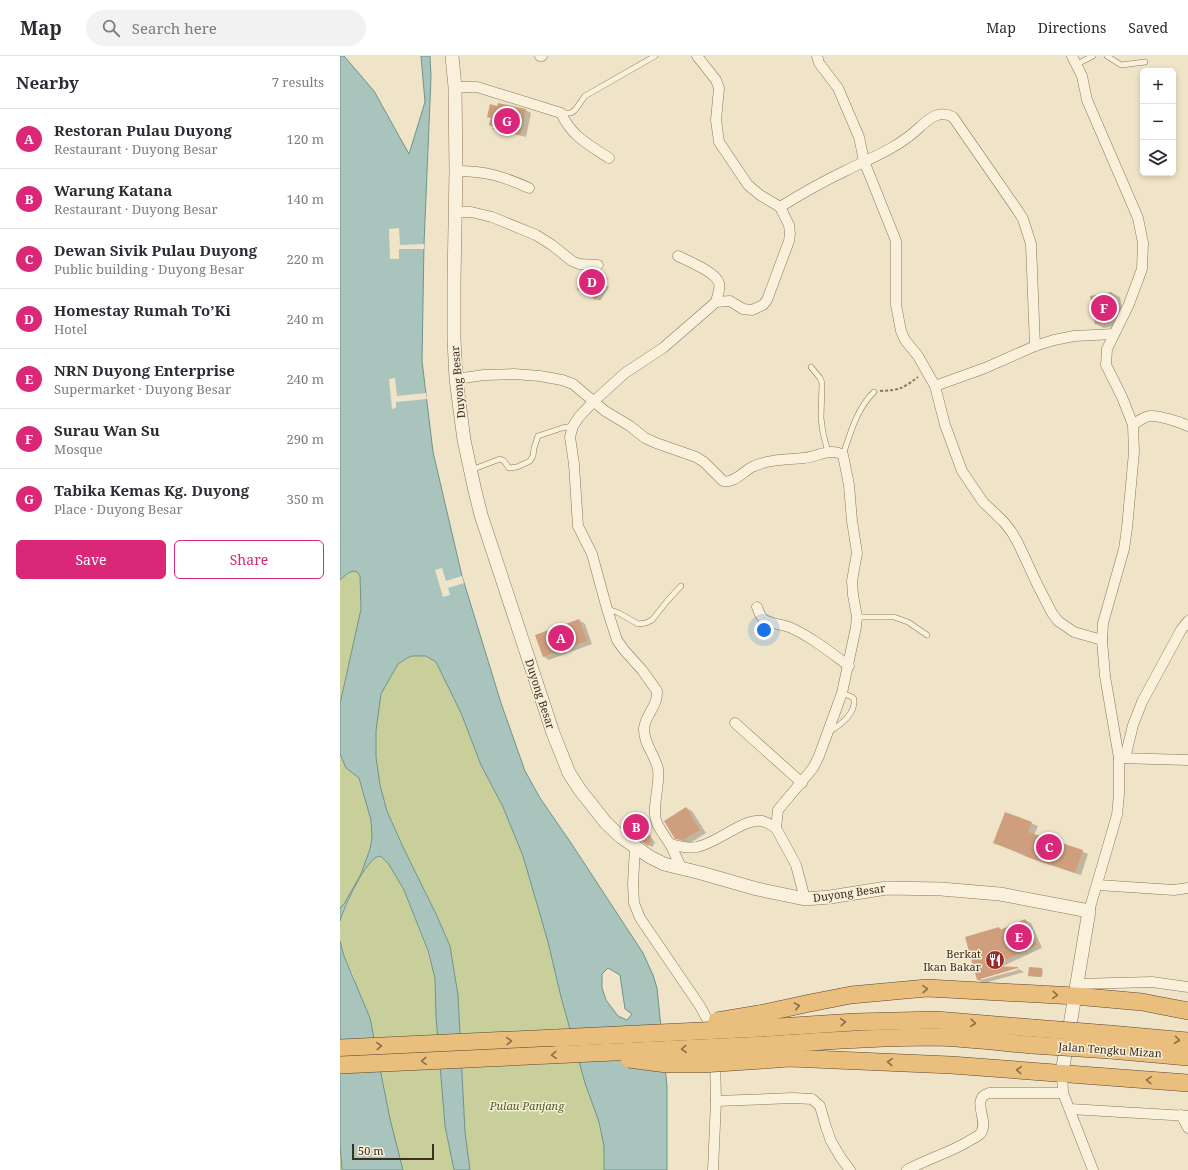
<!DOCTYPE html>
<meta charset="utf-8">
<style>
:root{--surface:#fff;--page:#f2f2f3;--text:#2b2b33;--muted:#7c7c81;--line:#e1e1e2;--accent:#db2777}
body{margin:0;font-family:"Noto Serif",serif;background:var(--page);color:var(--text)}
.controls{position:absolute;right:12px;top:12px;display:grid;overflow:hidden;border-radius:6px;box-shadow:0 2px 6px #0003}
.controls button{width:36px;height:36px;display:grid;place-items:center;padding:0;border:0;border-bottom:1px solid var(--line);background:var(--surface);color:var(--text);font:20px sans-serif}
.scale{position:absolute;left:12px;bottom:10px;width:82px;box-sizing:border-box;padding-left:4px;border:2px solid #3d2e20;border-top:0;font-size:11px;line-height:14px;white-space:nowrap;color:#3d2e20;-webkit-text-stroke:3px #f7eed8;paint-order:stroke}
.you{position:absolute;left:424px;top:574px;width:14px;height:14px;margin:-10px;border:3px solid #fff;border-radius:50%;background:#1a73e8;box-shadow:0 0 0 6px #1a73e833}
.badge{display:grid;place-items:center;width:26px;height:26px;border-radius:50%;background:var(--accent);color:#fff;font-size:13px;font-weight:700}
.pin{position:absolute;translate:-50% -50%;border:2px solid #fff;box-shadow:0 1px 4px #0006}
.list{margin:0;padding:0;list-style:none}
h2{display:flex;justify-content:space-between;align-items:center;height:52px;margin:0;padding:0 16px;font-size:17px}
h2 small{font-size:13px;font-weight:400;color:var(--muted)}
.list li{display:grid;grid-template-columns:26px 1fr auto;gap:12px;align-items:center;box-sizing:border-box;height:60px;padding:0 16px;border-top:1px solid var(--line)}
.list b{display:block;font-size:15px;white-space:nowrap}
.list p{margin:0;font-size:13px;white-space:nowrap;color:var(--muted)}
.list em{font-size:13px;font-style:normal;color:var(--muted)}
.actions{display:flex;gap:8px;padding:12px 16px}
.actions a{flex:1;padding:9px 0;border:1px solid var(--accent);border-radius:6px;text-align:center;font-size:14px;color:var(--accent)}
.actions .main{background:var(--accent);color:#fff}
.icon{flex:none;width:22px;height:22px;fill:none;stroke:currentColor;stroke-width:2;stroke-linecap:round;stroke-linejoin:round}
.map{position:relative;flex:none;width:848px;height:1114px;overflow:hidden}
header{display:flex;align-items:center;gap:24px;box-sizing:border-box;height:56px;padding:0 20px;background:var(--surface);border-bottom:1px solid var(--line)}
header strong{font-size:19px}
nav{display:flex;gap:22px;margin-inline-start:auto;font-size:14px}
.search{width:280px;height:36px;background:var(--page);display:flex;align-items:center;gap:10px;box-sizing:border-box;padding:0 14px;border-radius:22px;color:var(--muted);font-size:15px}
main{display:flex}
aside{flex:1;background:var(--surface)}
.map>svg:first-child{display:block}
</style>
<header>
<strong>Map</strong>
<div class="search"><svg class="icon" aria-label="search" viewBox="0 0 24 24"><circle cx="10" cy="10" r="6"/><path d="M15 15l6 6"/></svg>Search here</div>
<nav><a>Map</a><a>Directions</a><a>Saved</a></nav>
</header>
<main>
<aside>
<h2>Nearby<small>7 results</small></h2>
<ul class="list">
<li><span class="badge">A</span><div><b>Restoran Pulau Duyong</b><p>Restaurant · Duyong Besar</p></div><em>120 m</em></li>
<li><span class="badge">B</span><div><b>Warung Katana</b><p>Restaurant · Duyong Besar</p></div><em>140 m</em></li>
<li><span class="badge">C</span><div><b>Dewan Sivik Pulau Duyong</b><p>Public building · Duyong Besar</p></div><em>220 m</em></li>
<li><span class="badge">D</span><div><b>Homestay Rumah To’Ki</b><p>Hotel</p></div><em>240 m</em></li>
<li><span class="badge">E</span><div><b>NRN Duyong Enterprise</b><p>Supermarket · Duyong Besar</p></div><em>240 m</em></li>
<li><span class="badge">F</span><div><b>Surau Wan Su</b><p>Mosque</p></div><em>290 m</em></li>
<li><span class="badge">G</span><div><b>Tabika Kemas Kg. Duyong</b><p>Place · Duyong Besar</p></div><em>350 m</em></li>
</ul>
<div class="actions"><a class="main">Save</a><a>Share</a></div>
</aside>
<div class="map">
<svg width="848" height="1114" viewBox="0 0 848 1114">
<rect width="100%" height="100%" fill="#f0e4c8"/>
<g fill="#c9cf9b">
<path d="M13,515L17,516L20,520L21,553L0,648V524L8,517Z"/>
<path d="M72,600H86L96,606L121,657L141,709L163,751L183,800L208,886L221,941L245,1027L259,1066L264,1090V1114H130L125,1076L118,939L110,890L96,858L63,791L47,755L40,729L36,701V675L41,638L58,608L67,602Z"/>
<path d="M0,698L6,712L19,722L31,764L32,782L30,793L21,818L4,848L0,852Z"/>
<path d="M36,800H39L48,807L64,834L87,895L95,922L96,961L105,1070L114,1114H0V951L15,923L4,900L0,885V864L18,825L30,805Z"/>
</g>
<g fill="#a9c4bc" stroke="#6f938a" fill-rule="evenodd">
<path d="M0,0H4L34,35L69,98L85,46L81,0H90L91,21L84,188L82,305L93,396L122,520L161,647L185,715L200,742L231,787L303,897L313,919L317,932L327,1030V1114H264V1090L259,1066L245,1027L221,941L208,886L183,800L163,751L141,709L121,657L96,606L86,600H72L67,602L58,608L41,638L36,675V701L40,729L47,755L63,791L96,858L110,890L118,939L125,1076L130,1114H114L105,1070L96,961L95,922L88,895L64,834L48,807L40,800C26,801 4,852 0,865V852L4,848L21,818L30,793L32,782L31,764L19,722L6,712L0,698V648L21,553L20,520L17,516L13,515L8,517L0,524ZM268,912L280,919L285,953L292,958L287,964L278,960L266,944L262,932V918Z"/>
<path d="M0,885L4,900L30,962L50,1063L63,1114H2L0,1088Z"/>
</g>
<g fill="#f0e4c8">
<path d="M59,172L60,189L84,188V193H59V203H50L49,173Z"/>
<path d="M55,322L57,340L86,337L87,343L56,346V352L52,353L49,323Z"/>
<path d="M102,512L106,525L122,520L124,527L108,532L110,539L103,541L95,514Z"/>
</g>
<g fill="#0003">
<path d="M186,54L191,57L186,81L160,75L150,69L152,62L148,60Z"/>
<path d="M256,216L268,223L264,228L269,231L260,245L238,232Z"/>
<path d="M772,237L780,241L784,264L781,269L764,272L756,268Z"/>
<path d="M239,564L245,568L252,588L209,604L203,600Z"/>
<path d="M346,752L352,755L366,777L350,787L342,785L336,782Z"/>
<path d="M666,757L698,770L694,779L742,795L748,798L741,819L692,803L654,787Z"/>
<path d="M297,761L300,763L315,787L312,791L308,789L287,767Z"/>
<path d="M685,864L691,867L702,892L661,911L641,922V924L678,914L677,912L684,916L644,927L638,924L659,872L663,874Z"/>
<path d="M701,913L703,914L702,921L689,920Z"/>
</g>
<g fill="#cf9f7d">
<path d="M158,47L186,53L180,79L153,73V70L149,69L151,62L147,61L150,48L157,50Z"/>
<path d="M247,215H257L265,220L261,225L266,228L256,244L237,233Z"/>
<path d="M772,236L777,259L773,265L755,268L750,240Z"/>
<path d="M239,563L247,585L203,601L195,579Z"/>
<path d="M346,751L360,774L343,784L335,783L324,765Z"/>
<path d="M665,756L692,766L688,776L743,794L735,817L685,800L686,799L653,787Z"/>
<path d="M296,760L312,785L308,790L294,780L286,766Z"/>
<path d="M685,863L697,889L652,910L678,911V912L637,924L625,881L659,871L660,874Z"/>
<path d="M689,911L702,912L701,921L688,920Z"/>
</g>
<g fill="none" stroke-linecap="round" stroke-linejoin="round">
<defs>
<g id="service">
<path d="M767,0L781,9L805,6"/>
<path d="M737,8L753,0"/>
<path d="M221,57H231L235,54L245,40L315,0"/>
<path d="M471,311L480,322L482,327L481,362L483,377L488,396"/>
<path d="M503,399C510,378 517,352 534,336"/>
<path d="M131,414L160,403L164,405L169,412L177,411L190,405L193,400L194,392L198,380L222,372L233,370"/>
<path d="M268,553L279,557L298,568L306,567L312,564L328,544L341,530"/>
<path d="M517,561H554L568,566L587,579"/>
<path d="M489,676C500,669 516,658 514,643L512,641L502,637"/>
</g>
<g id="minor">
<path d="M200,0H202"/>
<path d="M477,0L479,7L498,32L519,81L524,105L556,185V249L561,275L565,284L578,300L595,330L605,369L622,415L643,446L663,465L671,475L678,487L698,530L712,557L718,565L734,576L762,584"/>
<path d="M732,0L742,20L747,44L798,162L803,187L802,213L789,248L767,293L766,309L782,341L793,369L794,396L787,472L784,493L763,567L762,584L765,620L779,702V738L777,759L749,855"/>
<path d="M115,31H137L221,57C232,81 248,88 269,102"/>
<path d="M116,115C146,115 162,120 189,132"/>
<path d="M440,151C461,138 482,126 505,115C531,102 560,91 581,70C591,61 600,54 613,61L678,155L683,163L691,188L695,290"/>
<path d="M115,156H131L152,161L196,179L212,189L232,205L239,208L258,209"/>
<path d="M338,200C348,205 376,216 379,227C381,233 377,240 376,246"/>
<path d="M116,323L144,319L174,318L200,320L222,324L233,328L265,355L290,370L305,382L316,387L356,401L364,406L383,425C393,428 403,416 412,411C429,403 446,404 464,402C478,401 490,391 503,399L509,429L512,465L517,497L512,525L513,539L517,561L516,571L502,637L479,700L473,712L438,754L436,772L456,809L465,843"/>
<path d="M595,330L645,312L695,290L714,284L734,280L774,278"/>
<path d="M793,369C798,365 804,361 810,360C818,359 840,366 848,370"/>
<path d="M417,551C419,556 420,561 425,564C432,568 441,568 449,571C470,580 490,596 509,610"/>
<path d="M395,667L462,727"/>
<path d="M779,702L848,704"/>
<path d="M785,702L793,669L802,646L841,574L848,565"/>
<path d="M330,788C313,764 313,763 317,734C318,727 319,720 318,713C315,699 303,687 304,672C305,662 313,654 316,644C317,641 317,638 317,635L302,614L284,594L277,584L267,553L252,498L238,470L234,408L230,381L233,370L239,361L253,346L285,317L323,292L376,246L390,245L403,253L412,254L423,249L427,244L449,185L450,178L449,169L440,151L420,139L408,129L379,86L376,64L379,32L376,24L357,0"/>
<path d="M295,791L293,828L294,847L300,862L360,950L367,963L371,978"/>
<path d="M342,813L330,788C339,790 348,793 357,791C378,787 403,762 422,765C427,766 432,770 436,772"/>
<path d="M758,829L834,834L848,832"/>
<path d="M737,928L812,926L848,931"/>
<path d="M722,1017L723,1037L753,1114"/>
<path d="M376,1045L453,1042L472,1043L480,1050L486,1071L491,1085L501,1102L510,1114"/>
<path d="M730,1053L848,1060"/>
<path d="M841,1059L848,1072"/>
<path d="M373,1114L376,1045L375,1002"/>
<path d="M567,1114C587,1103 609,1097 629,1085C632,1083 637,1081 640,1078C651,1066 629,1043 649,1037H723"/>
</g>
<path id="tertiary" d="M112,0L115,31L116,115L114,225V283L116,323L124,384L135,435L141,459L213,677L229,717L240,734L266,767L281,781L310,801L324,808L361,817L417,833L465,843L490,841L547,832L601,833L660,838L749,855L722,1017"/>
<g id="trunk">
<path d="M419,958L470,947L511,939L587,932L735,940L802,946L848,955"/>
<path d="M422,972L515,966L596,964L693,972"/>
<path d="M770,978L848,985"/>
<path d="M425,989C481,985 538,981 595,981C627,982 659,986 692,989"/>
<path d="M0,992L216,982"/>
<path d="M770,994L848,1001"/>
<path d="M423,1004L449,1002L611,1009L848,1027"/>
</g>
</defs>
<use href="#service" stroke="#8d765c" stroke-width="6"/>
<use href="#minor" stroke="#8d765c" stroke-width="11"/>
<use href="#tertiary" stroke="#8d765c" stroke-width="14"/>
<use href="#trunk" stroke="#5b4430" stroke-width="18"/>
<path stroke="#8d765c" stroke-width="2" stroke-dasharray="3 2" stroke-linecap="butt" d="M540,335C560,334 562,333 578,321"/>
<use href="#service" stroke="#faf1dc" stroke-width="5"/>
<use href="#minor" stroke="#faf1dc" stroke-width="10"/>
<use href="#tertiary" stroke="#faf1dc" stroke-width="13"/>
<use href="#trunk" stroke="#eabe7c" stroke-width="17"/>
<defs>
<g id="trunk-bridge">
<path d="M377,965L419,958"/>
<path d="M693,972L770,978"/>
<path d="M216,982L422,972"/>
<path d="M692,989L770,994"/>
<path d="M289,1003L327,1008H362L423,1004"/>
<path d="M0,1009L425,989"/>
</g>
</defs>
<use href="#trunk-bridge" stroke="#5b4430" stroke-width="18" stroke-linecap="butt"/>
<use href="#trunk-bridge" stroke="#eabe7c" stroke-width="17"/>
</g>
<defs><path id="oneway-chevron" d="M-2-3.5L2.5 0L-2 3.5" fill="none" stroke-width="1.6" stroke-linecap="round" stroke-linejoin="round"/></defs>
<g stroke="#8b6f49">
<use href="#oneway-chevron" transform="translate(585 933) rotate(-2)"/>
<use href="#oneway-chevron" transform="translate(715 939) rotate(3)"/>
<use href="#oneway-chevron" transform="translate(457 950) rotate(-13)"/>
<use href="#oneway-chevron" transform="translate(503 966) rotate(-4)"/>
<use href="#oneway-chevron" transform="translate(633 967) rotate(5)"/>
<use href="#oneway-chevron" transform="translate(837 984) rotate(7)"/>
<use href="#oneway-chevron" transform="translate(169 985) rotate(-3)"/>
<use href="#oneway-chevron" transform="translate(39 990) rotate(-3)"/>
<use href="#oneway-chevron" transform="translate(344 993) rotate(177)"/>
<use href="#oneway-chevron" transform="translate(214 999) rotate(177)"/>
<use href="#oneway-chevron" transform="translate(84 1005) rotate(177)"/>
<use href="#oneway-chevron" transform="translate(550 1006) rotate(-177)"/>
<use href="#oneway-chevron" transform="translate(679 1014) rotate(-176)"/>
<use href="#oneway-chevron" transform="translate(809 1024) rotate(-176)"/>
</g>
<defs>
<symbol id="restaurant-disc" viewBox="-11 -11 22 22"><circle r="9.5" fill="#9e2a2b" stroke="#f7eed8"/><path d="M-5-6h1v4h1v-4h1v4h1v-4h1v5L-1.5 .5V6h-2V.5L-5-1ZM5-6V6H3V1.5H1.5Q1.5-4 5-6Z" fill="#fff"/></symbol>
</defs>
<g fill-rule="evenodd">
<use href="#restaurant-disc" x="644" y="893" width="22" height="22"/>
</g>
<g text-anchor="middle" stroke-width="3" stroke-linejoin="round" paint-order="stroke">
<g font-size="11" fill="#3d2e20" stroke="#f7eed8">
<text transform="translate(118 326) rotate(-95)" y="4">Duyong Besar</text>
<text transform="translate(200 638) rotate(72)" y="4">Duyong Besar</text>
<text transform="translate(509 837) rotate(-8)" y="4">Duyong Besar</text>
<text transform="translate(770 994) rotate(4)" y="4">Jalan Tengku Mizan</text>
</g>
<g font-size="11" fill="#3d2e20" stroke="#f7eed8" text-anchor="end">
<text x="641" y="902">Berkat<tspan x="641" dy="13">Ikan Bakar</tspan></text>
</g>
<g font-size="11" font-style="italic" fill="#4d5a26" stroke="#f7eed8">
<text x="187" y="1054">Pulau Panjang</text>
</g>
</g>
</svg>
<div class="controls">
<button>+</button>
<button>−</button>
<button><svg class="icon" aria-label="layers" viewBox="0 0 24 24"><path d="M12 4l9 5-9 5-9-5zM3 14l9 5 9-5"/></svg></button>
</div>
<div class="scale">50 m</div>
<div class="you"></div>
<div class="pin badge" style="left:221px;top:582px">A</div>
<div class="pin badge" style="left:296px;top:771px">B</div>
<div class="pin badge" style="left:709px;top:791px">C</div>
<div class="pin badge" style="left:252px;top:226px">D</div>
<div class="pin badge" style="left:679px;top:881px">E</div>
<div class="pin badge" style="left:764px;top:252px">F</div>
<div class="pin badge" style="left:167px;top:65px">G</div>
</div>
</main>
